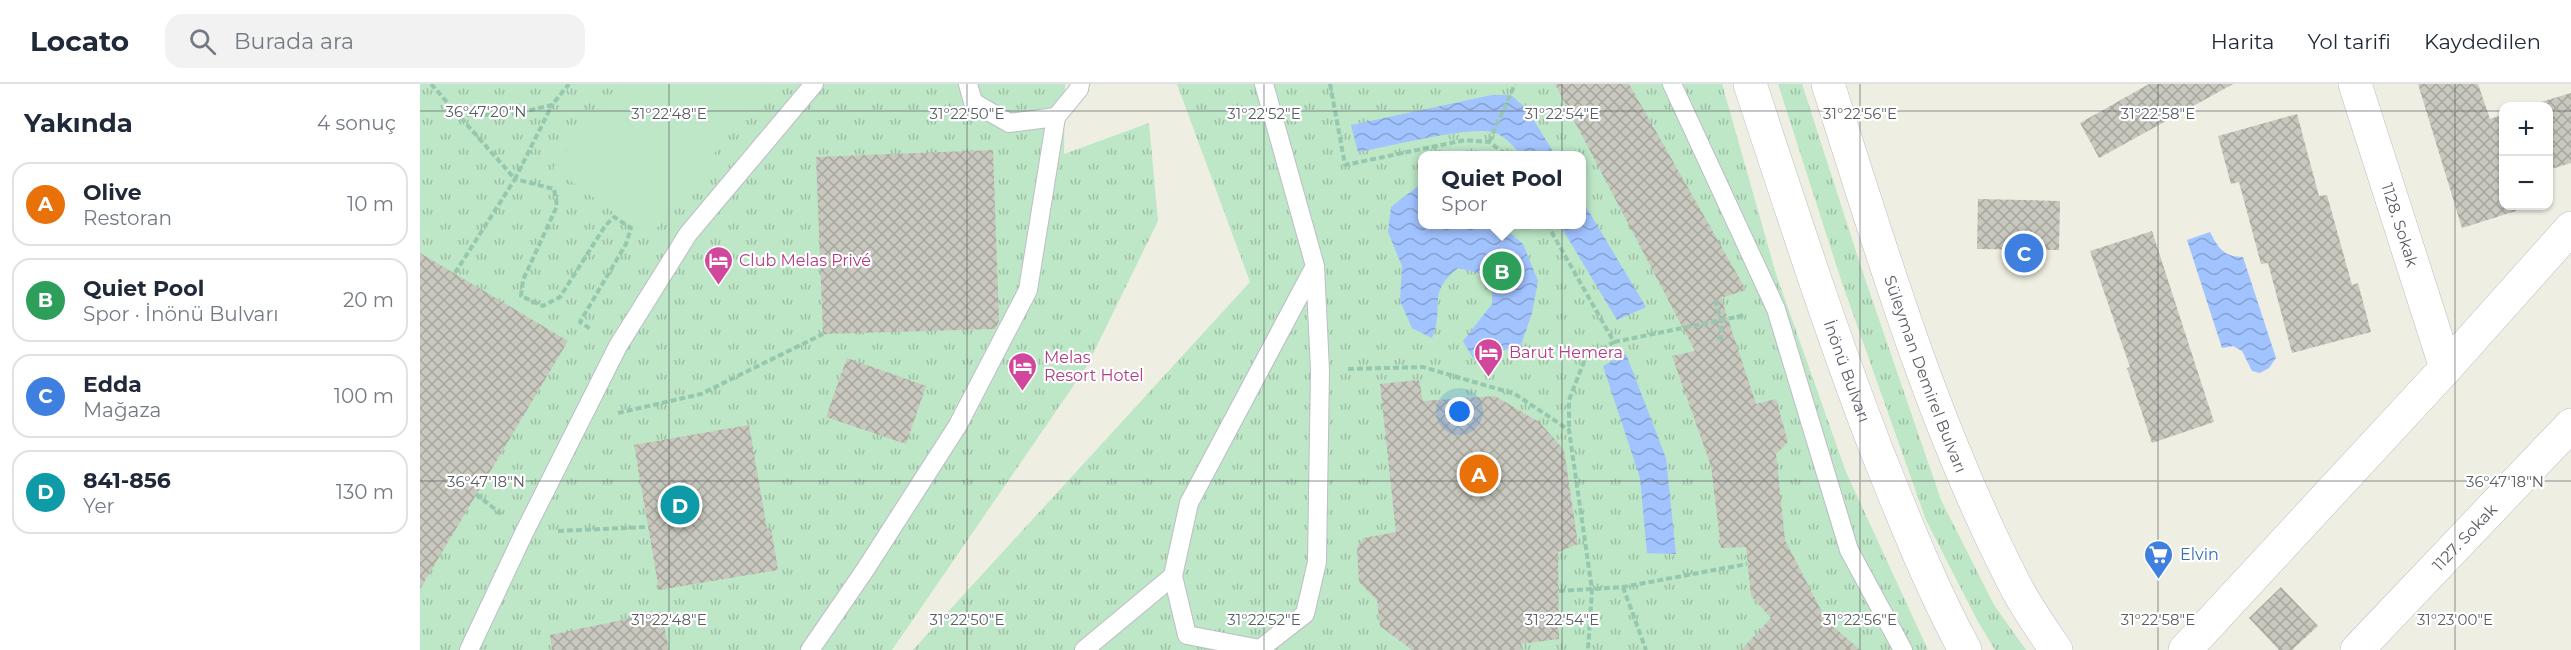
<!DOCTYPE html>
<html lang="tr">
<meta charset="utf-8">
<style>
:root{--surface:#fff;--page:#f2f2f3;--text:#1f2937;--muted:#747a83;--line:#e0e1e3;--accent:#111827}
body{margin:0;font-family:Montserrat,sans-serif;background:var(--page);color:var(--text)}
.controls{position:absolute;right:18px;top:18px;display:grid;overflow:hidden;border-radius:12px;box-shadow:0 2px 4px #0004}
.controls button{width:54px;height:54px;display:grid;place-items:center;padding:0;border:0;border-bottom:2px solid var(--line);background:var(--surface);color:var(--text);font:30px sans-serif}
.you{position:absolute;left:1040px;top:328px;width:21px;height:21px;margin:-15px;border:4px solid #fff;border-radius:50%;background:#1a73e8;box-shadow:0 0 0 9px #1a73e833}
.badge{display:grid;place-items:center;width:39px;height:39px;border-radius:50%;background:var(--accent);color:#fff;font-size:20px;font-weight:700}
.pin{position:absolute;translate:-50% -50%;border:3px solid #fff;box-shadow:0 2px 6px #0006}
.popup{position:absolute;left:998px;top:67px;width:168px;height:78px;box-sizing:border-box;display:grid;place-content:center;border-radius:12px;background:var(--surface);filter:drop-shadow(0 2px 4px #0005);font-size:20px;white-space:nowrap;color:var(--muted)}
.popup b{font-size:22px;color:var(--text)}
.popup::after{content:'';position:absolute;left:50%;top:100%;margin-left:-12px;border:12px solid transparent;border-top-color:var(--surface)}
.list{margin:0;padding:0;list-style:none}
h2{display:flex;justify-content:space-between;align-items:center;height:78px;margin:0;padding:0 24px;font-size:26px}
h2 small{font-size:20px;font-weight:400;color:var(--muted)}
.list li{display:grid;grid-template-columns:39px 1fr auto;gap:18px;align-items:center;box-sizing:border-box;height:84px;margin:0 12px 12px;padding:0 12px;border:2px solid var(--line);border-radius:18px}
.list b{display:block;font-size:22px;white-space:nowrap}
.list p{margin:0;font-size:20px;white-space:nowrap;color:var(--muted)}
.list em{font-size:20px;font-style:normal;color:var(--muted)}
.icon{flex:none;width:33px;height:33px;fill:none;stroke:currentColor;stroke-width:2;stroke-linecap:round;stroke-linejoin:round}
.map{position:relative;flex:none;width:2151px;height:566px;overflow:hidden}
header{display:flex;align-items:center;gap:36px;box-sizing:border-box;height:84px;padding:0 30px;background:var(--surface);border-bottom:2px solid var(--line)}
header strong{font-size:28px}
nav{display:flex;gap:33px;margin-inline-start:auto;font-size:21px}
.search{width:420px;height:54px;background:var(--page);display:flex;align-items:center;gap:15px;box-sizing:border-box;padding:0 21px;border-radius:18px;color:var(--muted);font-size:22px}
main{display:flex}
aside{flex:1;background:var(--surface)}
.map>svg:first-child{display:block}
</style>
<header>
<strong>Locato</strong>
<div class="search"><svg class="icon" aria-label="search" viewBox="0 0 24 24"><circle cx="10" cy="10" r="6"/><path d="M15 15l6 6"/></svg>Burada ara</div>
<nav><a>Harita</a><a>Yol tarifi</a><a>Kaydedilen</a></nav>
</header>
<main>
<aside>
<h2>Yakında<small>4 sonuç</small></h2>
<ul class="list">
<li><span class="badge" style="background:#e8710a">A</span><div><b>Olive</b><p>Restoran</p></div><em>10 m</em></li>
<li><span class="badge" style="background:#2e9e5b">B</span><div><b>Quiet Pool</b><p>Spor · İnönü Bulvarı</p></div><em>20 m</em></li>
<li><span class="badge" style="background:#3f7fe0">C</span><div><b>Edda</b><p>Mağaza</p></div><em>100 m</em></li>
<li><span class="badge" style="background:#0f9aa8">D</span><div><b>841-856</b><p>Yer</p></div><em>130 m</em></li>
</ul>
</aside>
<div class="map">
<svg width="2151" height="566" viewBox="0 0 2151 566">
<defs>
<pattern id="grass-tufts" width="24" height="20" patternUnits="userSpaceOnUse" patternTransform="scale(1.5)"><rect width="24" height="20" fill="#bde7c6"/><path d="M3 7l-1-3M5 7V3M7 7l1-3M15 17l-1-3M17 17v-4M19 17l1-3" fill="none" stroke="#9dbea4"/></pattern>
<pattern id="water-waves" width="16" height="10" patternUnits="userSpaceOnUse" patternTransform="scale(1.5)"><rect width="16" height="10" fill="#a1c3ff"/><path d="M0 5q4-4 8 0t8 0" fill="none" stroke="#86a2d2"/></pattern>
<pattern id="building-cross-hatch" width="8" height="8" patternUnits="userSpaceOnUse" patternTransform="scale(1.5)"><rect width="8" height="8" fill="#c9c8bf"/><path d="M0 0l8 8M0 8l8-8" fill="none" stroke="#a6a69f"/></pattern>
</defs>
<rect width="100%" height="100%" fill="#eeeee2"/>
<g fill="url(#grass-tufts)" fill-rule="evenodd">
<path d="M0,0H645L644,70L729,39L738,137L667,282L472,566H0Z"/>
<path d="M757,0H1302L1356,190L1426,388L1508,566H493L830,198ZM1002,72H1162V140H1002Z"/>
<path d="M1358,0H1382L1442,186L1521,416L1574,521L1606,566H1575L1557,536L1506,436L1421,196Z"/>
</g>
<path fill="#bde7c6" d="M199,0H348L229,154L133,84Z"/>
<g fill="url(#water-waves)">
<path d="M1072,11H1091L1107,25L1135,71H1100C1094,62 1084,51 1072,48C1048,42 966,63 938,68L931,41Z"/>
<path d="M997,103L1002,104V140L1081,141L1103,160L1118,197L1112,229L1101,261L1054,276L1043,257L1072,220V201L1062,190L1038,184C1005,211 1026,221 1012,254L992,244L980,217L982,182L968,148L971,123Z"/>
<path d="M1162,116L1226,223L1197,236L1140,141L1162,140Z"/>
<path d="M1790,148C1798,164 1804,173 1823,173L1856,274L1849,284L1840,289L1832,287L1822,267L1813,262L1802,264L1767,156Z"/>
<path d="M1206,270L1246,374L1256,470L1227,469L1220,394L1183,282Z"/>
</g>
<g fill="url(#building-cross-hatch)">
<path d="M1135,0H1209L1326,206L1301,214L1336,320L1356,315L1368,358L1356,370L1365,456L1406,536L1440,566H1321L1351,534L1331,512L1326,463L1301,464L1291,382L1252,272L1275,267Z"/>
<path d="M1729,0H1813L1679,74L1660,39Z"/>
<path d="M1998,0H2058L2070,35L2084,30V122H2095L2096,127L2042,144Z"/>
<path d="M2151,9V79L2128,86V22H2108Z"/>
<path d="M1877,30L1899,112L1907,111L1932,201L1938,199L1951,248L1872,269L1848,179L1841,180L1819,98L1811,100L1798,52Z"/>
<path d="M573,66L579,237L575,245L403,250L396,73Z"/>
<path d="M1558,115L1640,117L1639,166L1557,165Z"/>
<path d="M1732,147L1794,338L1732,359L1707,284L1710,283L1670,167Z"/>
<path d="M0,169L148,257L0,505Z"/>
<path d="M427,274L506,302L486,360L406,333Z"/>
<path d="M999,296L1003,317L1075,312L1119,338L1144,366L1158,460L1138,468L1139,555L1101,560V566H992L960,542L957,516L939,498L937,464L944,454L976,448L960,300Z"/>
<path d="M329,341L347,445L351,444L358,486L239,506L214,361Z"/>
<path d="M1861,503L1898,542L1872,566H1859L1829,534Z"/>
<path d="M241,528L249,566H132L130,551Z"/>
</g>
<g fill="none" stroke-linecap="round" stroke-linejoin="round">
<defs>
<g id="lane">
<path d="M548,0L553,18L589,39L636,33L659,5L660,0"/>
<path d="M844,0L895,182L900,286L897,478L885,530L840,565L767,551L753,492L769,419L895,182"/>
<path d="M1252,0L1356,225L1429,466L1483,566"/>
<path d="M49,566L104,449L198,262L268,150L394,0"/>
<path d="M390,566L445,486L538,341L608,206L636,33"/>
<path d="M664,566L753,492"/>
</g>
<g id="street">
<path id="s1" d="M1935,0L2026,284"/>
<path d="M1765,566L2026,284L2151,144"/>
<path id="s2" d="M1937,566L2151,341"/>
</g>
<g id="secondary">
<path id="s3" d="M1330,0C1371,124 1411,249 1458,370C1485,437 1511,503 1545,566"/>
<path id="s4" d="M1408,0C1462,169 1513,342 1595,501C1606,523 1622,545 1636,566"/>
</g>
</defs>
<use href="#lane" stroke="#bcbec4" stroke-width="20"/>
<use href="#street" stroke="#bcbec4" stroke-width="34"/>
<use href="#secondary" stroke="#bdbec6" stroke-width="34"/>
<g stroke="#96c8af" stroke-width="4" stroke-dasharray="6 3" stroke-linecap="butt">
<path d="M11,0L95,95L132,21"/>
<path d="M910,0L925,81L1045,56L1069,58L1088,72"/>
<path d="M38,31H89L132,21L149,0"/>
<path d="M1069,58L1095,0"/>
<path d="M1127,140L1194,258L1165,275L1149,316V345"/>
<path d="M35,189L95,95L134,105L137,122L103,196L101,212L123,222L140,213L185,142L194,133L211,144L206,160L160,238L172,246"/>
<path d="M1295,216L1301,236V260"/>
<path d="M1194,258L1326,231"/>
<path d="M928,285L1003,283L1095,310L1149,346L1172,506L1168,566"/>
<path d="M198,329L281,310L403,250"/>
<path d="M56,410L81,430"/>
<path d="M138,447L227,443"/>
<path d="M1203,503L1226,566"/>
<path d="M1139,507L1203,503L1327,480"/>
</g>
<use href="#lane" stroke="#fff" stroke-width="18"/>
<use href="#street" stroke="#fff" stroke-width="33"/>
<use href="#secondary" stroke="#fff" stroke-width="33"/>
</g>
<path fill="none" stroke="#5a5d64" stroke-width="1.5" stroke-opacity="0.45" d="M249,0V566M547,0V566M844,0V566M1142,0V566M1440,0V566M1738,0V566M2035,0V566M0,27H2084M2128,27H2151M0,397H2151"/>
<defs>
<symbol id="hotel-pin" viewBox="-11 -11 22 30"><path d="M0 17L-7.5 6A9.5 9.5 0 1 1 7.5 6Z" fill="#d1479c" stroke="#fff"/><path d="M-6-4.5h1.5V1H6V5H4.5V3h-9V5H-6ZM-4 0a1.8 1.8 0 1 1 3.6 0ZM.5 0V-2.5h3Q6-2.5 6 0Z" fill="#fff"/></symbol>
<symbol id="supermarket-pin" viewBox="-11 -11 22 30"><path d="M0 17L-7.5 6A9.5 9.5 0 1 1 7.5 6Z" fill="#3f7fe0" stroke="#fff"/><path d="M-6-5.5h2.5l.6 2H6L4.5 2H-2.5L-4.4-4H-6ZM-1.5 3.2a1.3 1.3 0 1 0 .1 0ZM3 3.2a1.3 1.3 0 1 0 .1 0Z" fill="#fff"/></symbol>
</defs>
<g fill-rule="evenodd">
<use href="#hotel-pin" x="282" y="160" width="33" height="45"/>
<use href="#hotel-pin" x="1052" y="252" width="33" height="45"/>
<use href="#hotel-pin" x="586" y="266" width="33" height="45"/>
<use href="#supermarket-pin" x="1722" y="454" width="33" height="45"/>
</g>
<g text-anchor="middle" stroke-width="4.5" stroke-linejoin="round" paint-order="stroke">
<g font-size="16" fill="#5a5d64" stroke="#fff">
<text dy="6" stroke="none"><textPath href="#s1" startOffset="148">1128. Sokak</textPath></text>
<text dy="6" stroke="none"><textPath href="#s3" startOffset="303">İnönü Bulvarı</textPath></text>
<text dy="6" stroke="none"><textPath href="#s4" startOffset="306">Süleyman Demirel Bulvarı</textPath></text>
<text dy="6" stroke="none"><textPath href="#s2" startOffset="156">1127. Sokak</textPath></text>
</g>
<g font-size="16" fill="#b23c85" stroke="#fff" text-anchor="start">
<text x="319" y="182">Club Melas Privé</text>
<text x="1089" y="274">Barut Hemera</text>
<text x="624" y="279">Melas<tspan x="624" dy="18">Resort Hotel</tspan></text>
</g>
<g font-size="16" fill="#366cbe" stroke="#fff" text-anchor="start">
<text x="1760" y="476">Elvin</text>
</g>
</g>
<g font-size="15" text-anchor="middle" fill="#5a5d64" stroke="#fff" stroke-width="4.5" stroke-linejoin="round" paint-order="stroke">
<text x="66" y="33">36°47'20"N</text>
<text x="249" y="35">31°22'48"E</text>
<text x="547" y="35">31°22'50"E</text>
<text x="844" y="35">31°22'52"E</text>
<text x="1142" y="35">31°22'54"E</text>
<text x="1440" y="35">31°22'56"E</text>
<text x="1738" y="35">31°22'58"E</text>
<text x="66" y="403">36°47'18"N</text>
<text x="2085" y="403">36°47'18"N</text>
<text x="249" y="541">31°22'48"E</text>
<text x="547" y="541">31°22'50"E</text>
<text x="844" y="541">31°22'52"E</text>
<text x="1142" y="541">31°22'54"E</text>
<text x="1440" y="541">31°22'56"E</text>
<text x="1738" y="541">31°22'58"E</text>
<text x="2035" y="541">31°23'00"E</text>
</g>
</svg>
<div class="controls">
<button>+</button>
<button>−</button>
</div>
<div class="you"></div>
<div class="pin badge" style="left:1059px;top:390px;background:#e8710a">A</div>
<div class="pin badge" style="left:1082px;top:187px;background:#2e9e5b">B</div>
<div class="popup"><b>Quiet Pool</b>Spor</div>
<div class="pin badge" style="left:1604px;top:169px;background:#3f7fe0">C</div>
<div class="pin badge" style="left:260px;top:421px;background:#0f9aa8">D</div>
</div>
</main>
